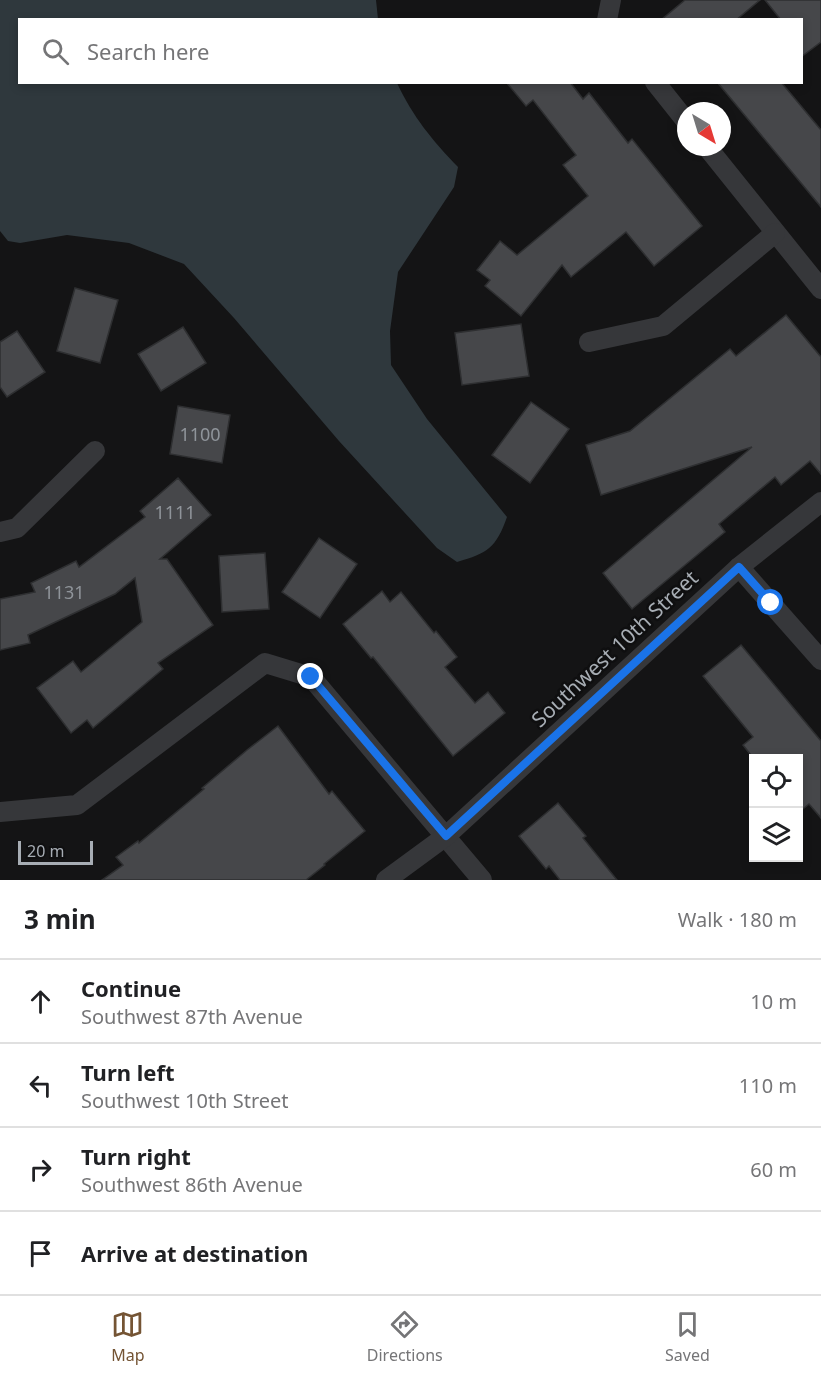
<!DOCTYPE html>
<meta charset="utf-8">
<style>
:root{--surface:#fff;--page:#f2f2f2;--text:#202124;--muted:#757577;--line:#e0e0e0;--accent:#745434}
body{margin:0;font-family:"Noto Sans",sans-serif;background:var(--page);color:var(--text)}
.controls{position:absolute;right:18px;bottom:18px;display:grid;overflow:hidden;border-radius:0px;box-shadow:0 3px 9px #0003}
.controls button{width:54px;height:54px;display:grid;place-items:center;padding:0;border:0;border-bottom:2px solid var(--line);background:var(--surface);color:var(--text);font:30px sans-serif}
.compass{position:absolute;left:677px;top:102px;width:54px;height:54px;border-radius:50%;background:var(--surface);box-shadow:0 3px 9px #0003;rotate:142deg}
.scale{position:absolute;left:18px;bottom:15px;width:75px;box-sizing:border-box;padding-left:6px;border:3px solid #a7adb4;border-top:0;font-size:16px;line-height:21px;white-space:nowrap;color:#a7adb4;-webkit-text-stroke:4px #0f0f10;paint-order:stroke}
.stop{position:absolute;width:18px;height:18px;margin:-14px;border:4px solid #1a73e8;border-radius:50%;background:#fff}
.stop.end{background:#1a73e8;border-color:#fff;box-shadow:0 2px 6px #0008}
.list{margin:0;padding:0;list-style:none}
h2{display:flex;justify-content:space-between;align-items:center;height:78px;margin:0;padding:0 24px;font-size:26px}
h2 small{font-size:20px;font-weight:400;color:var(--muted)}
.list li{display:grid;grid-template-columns:39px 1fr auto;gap:18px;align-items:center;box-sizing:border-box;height:84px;padding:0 24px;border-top:2px solid var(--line)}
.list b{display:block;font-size:22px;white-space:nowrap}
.list p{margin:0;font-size:20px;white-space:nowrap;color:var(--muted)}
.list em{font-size:20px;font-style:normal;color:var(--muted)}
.icon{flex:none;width:33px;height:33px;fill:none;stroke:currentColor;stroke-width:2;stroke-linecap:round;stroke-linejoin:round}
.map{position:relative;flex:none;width:821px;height:880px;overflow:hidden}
.search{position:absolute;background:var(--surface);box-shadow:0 3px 9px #0003;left:18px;right:18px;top:18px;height:66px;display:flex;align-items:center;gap:15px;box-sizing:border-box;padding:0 21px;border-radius:0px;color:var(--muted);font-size:22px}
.sheet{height:414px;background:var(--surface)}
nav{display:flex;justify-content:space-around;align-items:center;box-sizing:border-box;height:84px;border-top:2px solid var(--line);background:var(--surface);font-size:16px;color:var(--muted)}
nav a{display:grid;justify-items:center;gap:3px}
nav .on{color:var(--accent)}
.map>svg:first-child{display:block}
</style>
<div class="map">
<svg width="821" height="880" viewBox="0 0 821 880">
<rect width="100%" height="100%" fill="#141415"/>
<path fill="#2f383d" d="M0,0H376L378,19L20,20V82L397,83C413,117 432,140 458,167L454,187L398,272L390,331L391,365L427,419L507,517C496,548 488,553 457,562L437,548L339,441L234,318L184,264L129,243L67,235L20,243L8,241L0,231Z"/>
<g fill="#46474a" stroke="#2e2f31" stroke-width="1.5">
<path d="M685,0H760L736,20H661Z"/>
<path d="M765,0H821V42L801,57V20H781Z"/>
<path d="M506,82H570L583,99L589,93L628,143L632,139L702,226L654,266L626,232L571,277L562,265L521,316L485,286L490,280L477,270L500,241L517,255L588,196L563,165L576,155L533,100L526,106Z"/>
<path d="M717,82H781L821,130V207Z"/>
<path d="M75,288L118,300L100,363L57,351Z"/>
<path d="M786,315L821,357V474L810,461L781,485L775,477L719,524L725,532L632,609L603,573L752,447L601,495L586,445L630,431L730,349L736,356Z"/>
<path d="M521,324L529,376L462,385L455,333Z"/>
<path d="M183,327L206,363L161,391L138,354Z"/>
<path d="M17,331L45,372L7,397L0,387V342Z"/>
<path d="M531,402L569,429L530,483L492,455Z"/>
<path d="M178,406L230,415L222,463L170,454Z"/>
<path d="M178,478L211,515L160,559H167L213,625L158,663L163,669L93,728L87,720L71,733L37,688L73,661L81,672L142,622L135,578L115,594L28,635L30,643L0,650V599L35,592L31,583L76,561L79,567L145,517L140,511Z"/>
<path d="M319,538L357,564L320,618L282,592Z"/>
<path d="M265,553L269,609L222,612L219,556Z"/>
<path d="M382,591L390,602L401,592L434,633L436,631L457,657L445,667L475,703L488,692L505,713L453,756L373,657L371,658L343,624Z"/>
<path d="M741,645L821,741V818L809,804L798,813V759H754L743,745L753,737L703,676Z"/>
<path d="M278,726L329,794L332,791L365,831L324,864L325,865L306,880H102L123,865L116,857L138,841L139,843L204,789L202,788L247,750Z"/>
<path d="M558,803L586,836L583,838L617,880H560L549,866L546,869L519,836Z"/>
</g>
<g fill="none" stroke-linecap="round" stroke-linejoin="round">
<g stroke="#36373a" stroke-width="20">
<path d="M607,20L611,0"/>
<path d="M655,82L686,121"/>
<path d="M707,147L821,289"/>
<path d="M589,342L663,326L775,233"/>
<path d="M0,532L17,528L95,451"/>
<path d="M739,567L821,660"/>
<path d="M0,812L77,805L265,663L311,677L482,880"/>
<path d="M386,880L446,836L739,567L821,502"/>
</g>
</g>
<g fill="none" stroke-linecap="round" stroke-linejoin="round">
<path stroke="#1a73e8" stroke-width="8" d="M311,677L446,836L739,567L771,603"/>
</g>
<g text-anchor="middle" stroke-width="5" stroke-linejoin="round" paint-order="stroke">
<g font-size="18" fill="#8f949a">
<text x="200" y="441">1100</text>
<text x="175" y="519">1111</text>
<text x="64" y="599">1131</text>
</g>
<g font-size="21" fill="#a7adb4" stroke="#0f0f10">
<text transform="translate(615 649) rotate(-43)" y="7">Southwest 10th Street</text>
</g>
</g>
</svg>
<div class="controls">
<button><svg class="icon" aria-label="locate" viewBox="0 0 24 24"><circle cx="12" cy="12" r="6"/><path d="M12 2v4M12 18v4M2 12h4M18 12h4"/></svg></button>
<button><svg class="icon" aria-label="layers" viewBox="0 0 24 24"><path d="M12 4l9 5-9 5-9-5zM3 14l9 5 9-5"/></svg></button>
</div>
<svg class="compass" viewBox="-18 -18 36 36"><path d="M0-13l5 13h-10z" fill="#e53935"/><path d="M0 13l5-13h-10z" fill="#757577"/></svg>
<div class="scale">20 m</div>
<div class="stop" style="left:771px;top:603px"></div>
<div class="stop end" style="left:311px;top:677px"></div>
<div class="search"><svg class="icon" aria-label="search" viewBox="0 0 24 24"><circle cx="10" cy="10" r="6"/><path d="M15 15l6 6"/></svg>Search here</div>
</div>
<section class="sheet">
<h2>3 min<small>Walk · 180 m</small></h2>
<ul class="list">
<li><svg class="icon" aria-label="ahead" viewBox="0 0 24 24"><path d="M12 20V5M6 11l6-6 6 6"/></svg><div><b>Continue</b><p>Southwest 87th Avenue</p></div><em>10 m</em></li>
<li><svg class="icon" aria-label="left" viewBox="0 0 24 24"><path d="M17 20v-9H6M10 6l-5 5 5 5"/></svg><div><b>Turn left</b><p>Southwest 10th Street</p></div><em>110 m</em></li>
<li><svg class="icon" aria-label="right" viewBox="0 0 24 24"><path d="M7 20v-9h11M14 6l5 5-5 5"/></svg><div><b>Turn right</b><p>Southwest 86th Avenue</p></div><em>60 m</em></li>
<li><svg class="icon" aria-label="arrive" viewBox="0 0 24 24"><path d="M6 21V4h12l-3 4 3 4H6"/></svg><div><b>Arrive at destination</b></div></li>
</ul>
</section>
<nav>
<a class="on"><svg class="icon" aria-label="map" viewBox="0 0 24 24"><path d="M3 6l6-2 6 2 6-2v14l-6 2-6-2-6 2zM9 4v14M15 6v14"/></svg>Map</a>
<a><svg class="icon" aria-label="directions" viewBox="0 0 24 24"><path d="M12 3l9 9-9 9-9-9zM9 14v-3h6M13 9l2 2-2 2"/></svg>Directions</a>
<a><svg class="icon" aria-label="saved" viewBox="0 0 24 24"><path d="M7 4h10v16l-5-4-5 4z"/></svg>Saved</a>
</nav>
